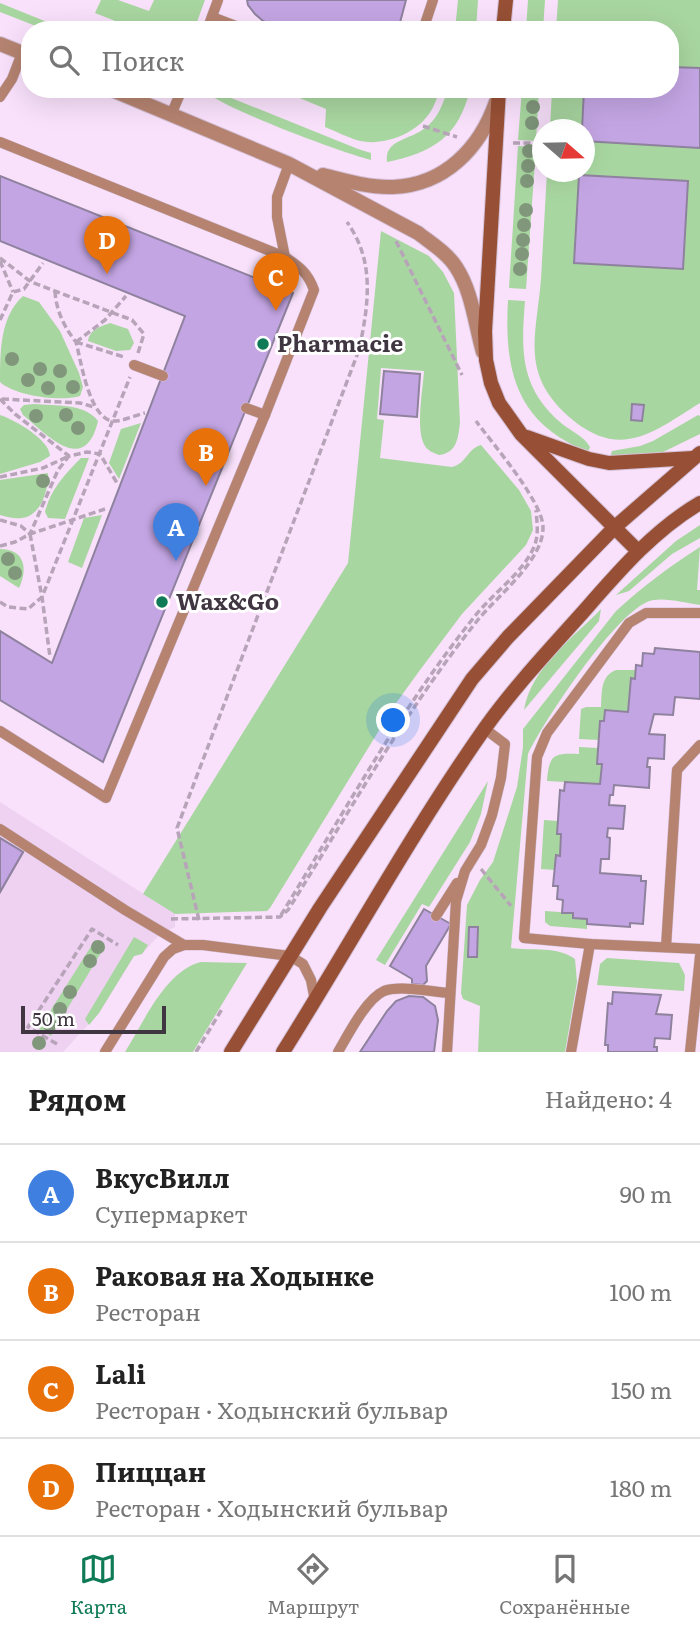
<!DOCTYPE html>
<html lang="ru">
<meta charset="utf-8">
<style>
:root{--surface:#fff;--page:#f2f2f2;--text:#222;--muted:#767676;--line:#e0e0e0;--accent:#0e7b56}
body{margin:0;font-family:Literata,serif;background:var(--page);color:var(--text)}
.compass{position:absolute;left:532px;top:119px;width:63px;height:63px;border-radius:50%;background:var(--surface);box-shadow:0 7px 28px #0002;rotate:110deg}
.scale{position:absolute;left:21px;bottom:18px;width:145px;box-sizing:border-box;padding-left:7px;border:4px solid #403641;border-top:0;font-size:19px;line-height:24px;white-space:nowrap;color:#403641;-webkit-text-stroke:5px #fff;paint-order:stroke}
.you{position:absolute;left:394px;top:721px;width:24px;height:24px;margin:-18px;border:5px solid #fff;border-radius:50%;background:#1a73e8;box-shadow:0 0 0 10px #1a73e833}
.badge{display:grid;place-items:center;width:46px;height:46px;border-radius:50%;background:var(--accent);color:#fff;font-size:23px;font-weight:700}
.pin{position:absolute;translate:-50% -58px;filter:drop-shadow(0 2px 4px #0008)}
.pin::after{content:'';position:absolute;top:37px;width:24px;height:21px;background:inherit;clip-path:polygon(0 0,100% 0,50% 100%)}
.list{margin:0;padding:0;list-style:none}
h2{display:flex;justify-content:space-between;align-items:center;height:91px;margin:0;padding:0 28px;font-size:30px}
h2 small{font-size:23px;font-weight:400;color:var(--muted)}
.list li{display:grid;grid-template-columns:46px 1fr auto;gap:21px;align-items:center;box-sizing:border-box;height:98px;padding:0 28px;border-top:2px solid var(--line)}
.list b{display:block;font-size:26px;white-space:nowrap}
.list p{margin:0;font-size:23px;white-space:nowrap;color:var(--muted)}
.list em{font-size:23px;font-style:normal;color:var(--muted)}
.icon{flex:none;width:38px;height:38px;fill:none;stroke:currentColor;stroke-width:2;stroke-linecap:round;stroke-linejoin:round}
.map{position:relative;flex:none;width:700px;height:1052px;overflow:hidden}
.search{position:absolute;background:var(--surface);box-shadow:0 7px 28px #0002;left:21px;right:21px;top:21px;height:77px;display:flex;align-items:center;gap:18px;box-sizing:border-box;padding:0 24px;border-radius:28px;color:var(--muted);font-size:26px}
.sheet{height:483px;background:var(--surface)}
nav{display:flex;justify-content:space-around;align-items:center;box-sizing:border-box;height:98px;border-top:2px solid var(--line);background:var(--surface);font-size:19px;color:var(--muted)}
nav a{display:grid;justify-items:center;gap:4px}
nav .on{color:var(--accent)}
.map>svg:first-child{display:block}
</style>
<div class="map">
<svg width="700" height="1052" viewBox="0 0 700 1052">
<rect width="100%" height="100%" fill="#f9e1fb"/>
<path fill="#efd2f2" d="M0,802L175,914V927L160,934L142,954L134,956L99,1013L63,1052H0Z"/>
<g fill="#a8d6a0">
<path d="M101,0H118L149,11L154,0H205L194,30H138L95,13Z"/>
<path d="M458,0H478L476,30H455Z"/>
<path d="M528,0H545L543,30H526Z"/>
<path d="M558,0H700V403C656,430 623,460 574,421C519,376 536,339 541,279C543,243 545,207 547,172H584V130L550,129L552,89H670V30H556Z"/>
<path d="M0,3L67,30H46L0,12Z"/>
<path d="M203,89H209L358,149L371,153V160C346,154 215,106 203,89Z"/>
<path d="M278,89H344L367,98L371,97L374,89H440C437,98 434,107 429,114C415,134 384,146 360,141C348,138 336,131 325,127L326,109Z"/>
<path d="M448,89H470C459,137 432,153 387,162C384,139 411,140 425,128C438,119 443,103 448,89Z"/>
<path d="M522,89H539L536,141L518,140Z"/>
<path d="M518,146L536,147L526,289L509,288Z"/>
<path d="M381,231L429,256L443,272L454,293L460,423C458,438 457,453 439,455C434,453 428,451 425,446C415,431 423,389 424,371L381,368L377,419L384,420L380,458L452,467C466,464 468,448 481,445L519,490L531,511L533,530L526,545L462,614L420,670L394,706L270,908L267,911L175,914L143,894L348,563Z"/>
<path d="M23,296L39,302L60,331L79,373L83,387L80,396C61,402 15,396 0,382C0,351 0,317 23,296Z"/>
<path d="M508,300L525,301C521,351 520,387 560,422C570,431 583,435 590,447L588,452C516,423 504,371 508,300Z"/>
<path d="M110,323L128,329L134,343L130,350L116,351L88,341C90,329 100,327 110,323Z"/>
<path d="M34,404C55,406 85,403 98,421C85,476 48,436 23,415L20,409L24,405Z"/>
<path d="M0,415C15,420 49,439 50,456L40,462L0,474Z"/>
<path d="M698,415L700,416V434L657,455L610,457L612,451L640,446L653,441Z"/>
<path d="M141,423L119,479L109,463L121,429Z"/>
<path d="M81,458H89L65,519L48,518L45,512C50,490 65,474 81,458Z"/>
<path d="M48,473C49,489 41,516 22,518C15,519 7,517 0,515V480Z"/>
<path d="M102,515L82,568L68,562L84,518Z"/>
<path d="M700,525V538L672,554L629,591L616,595L676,541Z"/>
<path d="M700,547L697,590H700V605C684,603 661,596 647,602C613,617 545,719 528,754L511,948C532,951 558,946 575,959L577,982L565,1052H478L480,1006L463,999L461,993L467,905L480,880L493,862L517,787L523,747V729L616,611C642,587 670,566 700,547Z"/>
<path d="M0,549C25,549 28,569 19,588L0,576Z"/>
<path d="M601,609L599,621L524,710C531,668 573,638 601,609Z"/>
<path d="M616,670H636L635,679H631L628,712L605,710L604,721H600L599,740L579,739L581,709L586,707H601C602,693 600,676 616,670Z"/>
<path d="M579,747L598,748L597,763L602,764L600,784L547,781C549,754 554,753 579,754Z"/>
<path d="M488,781L481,814L470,842L429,907L422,904L385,965L376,960Z"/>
<path d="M544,820L558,821L557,834H561L560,856H556L555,870L541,869Z"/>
<path d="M545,911L573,913V918L587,919V929L550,926L545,922Z"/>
<path d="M134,937L148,945L142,954L134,956L99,1013L89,1025L85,1019Z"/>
<path d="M95,940L105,946L51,1036L39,1029Z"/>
<path d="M607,958L679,963L685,975L684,991L597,985L600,964Z"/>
<path d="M201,962L247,963L193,1052H125C144,1022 165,971 201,962Z"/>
</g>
<g fill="#c3a5e3" stroke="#8f829e" stroke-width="2">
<path d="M247,0H406L398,30H319L300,23L287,27L274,26L263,21L255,14L248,5Z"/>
<path d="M670,67L700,68V148L584,141V130H582L584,89H670Z"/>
<path d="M579,175L688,181L683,269L574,263Z"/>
<path d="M0,176L293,293L103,762L0,700V631L52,663L185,316L0,241Z"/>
<path d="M384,371L420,374L417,417L380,414Z"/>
<path d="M632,404L644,405L642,421L631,420Z"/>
<path d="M655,648L700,652V699L675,697L673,715L654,714L649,734L665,735L664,759L648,758L647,767H650L649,788L614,785L613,795H610L609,805L625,806L623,829L608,828L607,837L610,838L609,859H601L600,873L641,876V881H646L643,924L630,923V927L587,924V919L573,918V913H562L563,900L557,899L558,886H553L556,855L560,856L561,834H557L560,790L564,791L565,782L600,784L602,764H597L600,721H604L605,710L628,712L631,678L635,679L636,665L642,666L643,653L654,654Z"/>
<path d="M0,838L23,852L0,892Z"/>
<path d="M0,838L23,852L0,892Z"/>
<path d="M424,909L451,924L426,966L427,981L423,985L412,984V979L390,966Z"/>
<path d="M469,927H478L477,957H468Z"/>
<path d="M613,992L661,995L656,1014L672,1015L670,1039L655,1038L654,1047H657V1052H608V1045H605L608,1003L612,1004Z"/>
<path d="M409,996L423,997L435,1006L438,1020L434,1052H360L387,1011L396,1001Z"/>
</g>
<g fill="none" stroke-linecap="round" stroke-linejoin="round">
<defs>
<g id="lane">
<path d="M212,17L246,30"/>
<path d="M207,30L218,0"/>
<path d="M423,30L433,0"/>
<path d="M0,97L12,79L22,53"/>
<path d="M171,115L182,89"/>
<path d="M0,142L285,257C300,267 308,273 314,290L265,415L106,798L0,731"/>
<path d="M285,257L277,217V197L289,164"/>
<path d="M134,365L163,376"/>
<path d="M246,408L265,415"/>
<path d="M700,613H646L629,623L547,733L537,757L524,938L590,944L700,949"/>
<path d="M0,829L125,910L184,945"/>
<path d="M436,916L457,883"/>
<path d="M666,947L677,770L700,745"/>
<path d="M105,1052L164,957L173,949L184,945H203L290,956L303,964L311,980L315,1001"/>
<path d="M338,1052C348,1035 366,999 384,991C400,985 433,992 450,993"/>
<path d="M447,1052L456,901L465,871L481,845L492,815L501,778L505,744L485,729"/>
<path d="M571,1052L590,944"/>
<path d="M690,1052L700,956"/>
</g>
<g id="street">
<path d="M0,44L30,56"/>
<path d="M110,89L289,164L418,233C431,243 447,253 456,267C472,291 475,324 483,352"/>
<path d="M323,175C346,181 370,188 393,187C445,185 480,148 496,102"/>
</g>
<g id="secondary">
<path d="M503,30L506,0"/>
<path d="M499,89L485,331L486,360L491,383L499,403L521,434L638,551"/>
<path d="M527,437L589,459L609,463L693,458"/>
<path d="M231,1052L320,908L472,679L508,637L615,527L700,453"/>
<path d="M283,1052C350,945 412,832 485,728C515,686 550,649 584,611C619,571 654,530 700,503"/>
</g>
</defs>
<use href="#lane" stroke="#d4bfd6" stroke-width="11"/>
<use href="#street" stroke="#d4bfd6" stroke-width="16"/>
<use href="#secondary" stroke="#d4bfd6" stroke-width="16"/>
<g stroke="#b7a4b9" stroke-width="3.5" stroke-dasharray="7 3.5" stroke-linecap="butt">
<path d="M423,126L457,137"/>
<path d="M513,143H542"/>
<path d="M396,241L462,375"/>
<path d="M0,258L31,282L132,320L144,334L138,353"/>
<path d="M0,261L13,292"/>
<path d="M55,291C56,310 64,327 76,342C81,361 89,417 112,421C121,422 136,415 145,413"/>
<path d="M0,320L13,292L24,289L43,263"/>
<path d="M76,342L105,320L126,296"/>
<path d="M76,342L124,357"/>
<path d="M0,399L15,414L69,456L87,452L100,454L117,483"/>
<path d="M2,399L80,403L94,407"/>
<path d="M0,477L43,468L67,457"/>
<path d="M0,520L21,526L30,534L58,470L69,456"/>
<path d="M30,534L42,597L50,657"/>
<path d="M0,546L15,542L30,534L105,509"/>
<path d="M0,602L8,607L28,609L42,597L130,377"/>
<path d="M481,869L511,906"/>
<path d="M281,915C343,814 401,708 475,616C493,593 522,574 534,547C539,535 537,523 536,510"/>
<path d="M171,919L280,917L288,910C349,813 405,711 477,621C497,596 543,561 543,528C544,503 492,443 476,421"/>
<path d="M199,920L177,828L359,350C366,317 373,279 360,246C357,238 352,229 347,222"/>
<path d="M57,1044L28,1027L92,929L118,945"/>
<path d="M196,1052L222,1009"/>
</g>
<use href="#lane" stroke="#b58370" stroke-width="10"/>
<use href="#street" stroke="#b58370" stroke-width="14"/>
<use href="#secondary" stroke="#975035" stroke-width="14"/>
</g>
<g fill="#80977b">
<circle cx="533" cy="107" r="7"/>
<circle cx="532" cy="123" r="7"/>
<circle cx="529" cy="151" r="7"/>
<circle cx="528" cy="166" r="7"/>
<circle cx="527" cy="181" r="7"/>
<circle cx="526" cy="210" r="7"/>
<circle cx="524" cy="225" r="7"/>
<circle cx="523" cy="240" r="7"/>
<circle cx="522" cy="254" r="7"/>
<circle cx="520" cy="269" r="7"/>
<circle cx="12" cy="359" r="7"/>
<circle cx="40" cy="369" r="7"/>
<circle cx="60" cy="371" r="7"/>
<circle cx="28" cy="380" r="7"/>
<circle cx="73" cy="387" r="7"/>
<circle cx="48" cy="388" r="7"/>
<circle cx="66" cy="415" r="7"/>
<circle cx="36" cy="416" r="7"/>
<circle cx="78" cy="428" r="7"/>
<circle cx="43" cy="481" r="7"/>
<circle cx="8" cy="559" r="7"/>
<circle cx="15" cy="573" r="7"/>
<circle cx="98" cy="947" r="7"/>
<circle cx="90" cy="961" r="7"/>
<circle cx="70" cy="992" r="7"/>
<circle cx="60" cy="1009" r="7"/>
<circle cx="50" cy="1025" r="7"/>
<circle cx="39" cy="1043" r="7"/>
</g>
<g fill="#0e7b56" stroke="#fff" stroke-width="2.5">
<circle cx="263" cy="344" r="7"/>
<circle cx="162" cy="602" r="7"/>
</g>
<g text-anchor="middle" stroke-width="6" stroke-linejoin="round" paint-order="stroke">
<g font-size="23" font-weight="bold" fill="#403641" stroke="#fff" text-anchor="start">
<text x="277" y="352">Pharmacie</text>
<text x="176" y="610">Wax&amp;Go</text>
</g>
</g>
</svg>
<svg class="compass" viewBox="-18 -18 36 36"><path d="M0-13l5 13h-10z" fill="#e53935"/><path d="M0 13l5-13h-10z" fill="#767676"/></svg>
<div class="scale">50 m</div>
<div class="you"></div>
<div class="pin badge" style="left:176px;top:561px;background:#3f7fe0">A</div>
<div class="pin badge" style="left:206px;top:486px;background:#e8710a">B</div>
<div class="pin badge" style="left:276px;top:311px;background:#e8710a">C</div>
<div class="pin badge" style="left:107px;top:274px;background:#e8710a">D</div>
<div class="search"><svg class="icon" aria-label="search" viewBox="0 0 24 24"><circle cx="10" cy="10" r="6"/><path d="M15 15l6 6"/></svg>Поиск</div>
</div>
<section class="sheet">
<h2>Рядом<small>Найдено: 4</small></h2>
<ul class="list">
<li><span class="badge" style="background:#3f7fe0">A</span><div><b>ВкусВилл</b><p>Супермаркет</p></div><em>90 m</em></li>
<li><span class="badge" style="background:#e8710a">B</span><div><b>Раковая на Ходынке</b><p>Ресторан</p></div><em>100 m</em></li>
<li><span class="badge" style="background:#e8710a">C</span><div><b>Lali</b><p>Ресторан · Ходынский бульвар</p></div><em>150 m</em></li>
<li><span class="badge" style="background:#e8710a">D</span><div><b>Пиццан</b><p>Ресторан · Ходынский бульвар</p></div><em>180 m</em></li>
</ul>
</section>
<nav>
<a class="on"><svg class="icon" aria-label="map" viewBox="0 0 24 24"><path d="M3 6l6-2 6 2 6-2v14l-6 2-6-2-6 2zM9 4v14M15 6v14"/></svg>Карта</a>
<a><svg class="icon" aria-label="directions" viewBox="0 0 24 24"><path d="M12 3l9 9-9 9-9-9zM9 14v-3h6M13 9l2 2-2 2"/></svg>Маршрут</a>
<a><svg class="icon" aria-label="saved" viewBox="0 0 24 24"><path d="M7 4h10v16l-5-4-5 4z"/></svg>Сохранённые</a>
</nav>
